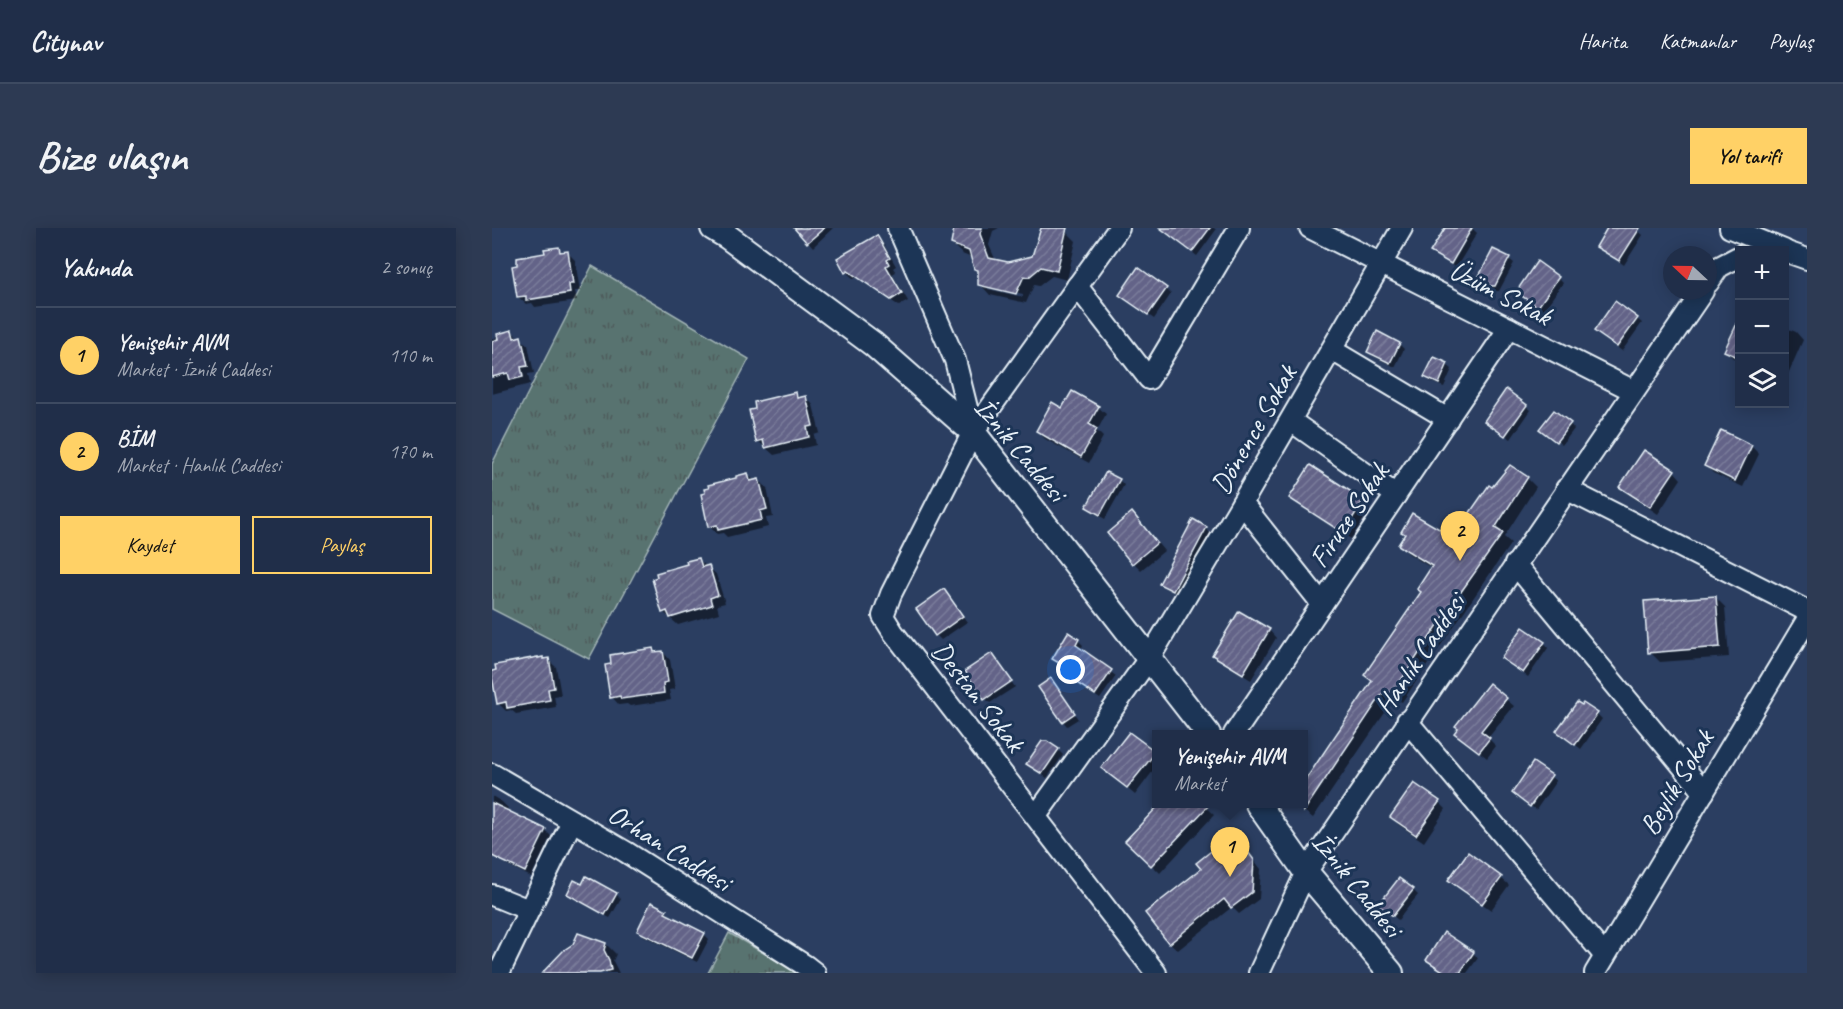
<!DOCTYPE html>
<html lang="tr">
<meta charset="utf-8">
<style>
:root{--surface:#202e49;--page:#2d3a53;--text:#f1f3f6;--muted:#a2a8b4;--line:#3d4a61;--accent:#ffd166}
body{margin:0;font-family:Caveat,sans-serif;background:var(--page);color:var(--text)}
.controls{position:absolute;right:18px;top:18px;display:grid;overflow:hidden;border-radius:0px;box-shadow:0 3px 15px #0003}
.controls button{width:54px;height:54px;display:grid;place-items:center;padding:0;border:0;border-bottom:2px solid var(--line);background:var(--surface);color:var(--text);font:30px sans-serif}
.compass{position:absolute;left:1171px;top:18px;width:54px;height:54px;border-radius:50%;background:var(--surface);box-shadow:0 3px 15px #0003;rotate:292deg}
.you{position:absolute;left:579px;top:442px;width:21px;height:21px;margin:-15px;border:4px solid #fff;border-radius:50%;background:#1a73e8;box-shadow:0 0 0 9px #1a73e833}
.badge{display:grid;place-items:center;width:39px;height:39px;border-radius:50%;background:var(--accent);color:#111;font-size:20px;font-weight:700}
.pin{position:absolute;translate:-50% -50px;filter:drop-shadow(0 2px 3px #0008)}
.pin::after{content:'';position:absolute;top:32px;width:21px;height:18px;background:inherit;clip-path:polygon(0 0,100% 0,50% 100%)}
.popup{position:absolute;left:660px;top:502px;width:156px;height:78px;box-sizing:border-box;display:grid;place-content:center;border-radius:0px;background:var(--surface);filter:drop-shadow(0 2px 4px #0005);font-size:20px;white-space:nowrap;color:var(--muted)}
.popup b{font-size:22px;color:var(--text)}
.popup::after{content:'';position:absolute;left:50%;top:100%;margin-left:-12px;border:12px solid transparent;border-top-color:var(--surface)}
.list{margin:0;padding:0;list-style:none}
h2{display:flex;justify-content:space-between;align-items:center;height:78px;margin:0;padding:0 24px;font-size:26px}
h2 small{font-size:20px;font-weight:400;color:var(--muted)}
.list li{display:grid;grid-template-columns:39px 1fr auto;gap:18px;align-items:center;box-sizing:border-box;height:96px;padding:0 24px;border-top:2px solid var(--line)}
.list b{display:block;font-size:22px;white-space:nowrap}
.list p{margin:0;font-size:20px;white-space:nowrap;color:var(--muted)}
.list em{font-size:20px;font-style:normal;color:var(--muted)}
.actions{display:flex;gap:12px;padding:18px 24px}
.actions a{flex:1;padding:14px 0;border:2px solid var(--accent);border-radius:0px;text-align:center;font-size:21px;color:var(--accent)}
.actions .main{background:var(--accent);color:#111}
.icon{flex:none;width:33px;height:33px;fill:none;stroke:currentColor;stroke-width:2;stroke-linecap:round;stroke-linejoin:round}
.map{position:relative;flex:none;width:1315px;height:745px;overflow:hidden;border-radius:0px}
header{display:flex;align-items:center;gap:36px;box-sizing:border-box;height:84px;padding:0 30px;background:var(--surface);border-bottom:2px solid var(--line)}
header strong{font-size:28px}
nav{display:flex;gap:33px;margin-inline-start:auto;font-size:21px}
.intro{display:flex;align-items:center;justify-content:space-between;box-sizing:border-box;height:144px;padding:0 36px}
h1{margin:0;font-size:42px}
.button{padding:15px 27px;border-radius:0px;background:var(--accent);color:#111;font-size:21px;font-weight:700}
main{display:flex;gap:36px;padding:0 36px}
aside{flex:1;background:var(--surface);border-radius:0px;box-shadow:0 3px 15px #0003}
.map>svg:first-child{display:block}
</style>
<header>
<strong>Citynav</strong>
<nav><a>Harita</a><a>Katmanlar</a><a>Paylaş</a></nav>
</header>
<div class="intro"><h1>Bize ulaşın</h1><a class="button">Yol tarifi</a></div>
<main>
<aside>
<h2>Yakında<small>2 sonuç</small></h2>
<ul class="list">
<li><span class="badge">1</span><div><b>Yenişehir AVM</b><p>Market · İznik Caddesi</p></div><em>110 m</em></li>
<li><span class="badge">2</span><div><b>BİM</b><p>Market · Hanlık Caddesi</p></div><em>170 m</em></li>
</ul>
<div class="actions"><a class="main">Kaydet</a><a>Paylaş</a></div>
</aside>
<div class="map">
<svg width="1315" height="745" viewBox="0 0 1315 745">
<defs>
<pattern id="park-tufts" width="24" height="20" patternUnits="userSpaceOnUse" patternTransform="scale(1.5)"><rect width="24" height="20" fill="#587370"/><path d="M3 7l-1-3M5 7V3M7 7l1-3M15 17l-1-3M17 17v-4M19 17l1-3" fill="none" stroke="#4e5b5b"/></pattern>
<pattern id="building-hatch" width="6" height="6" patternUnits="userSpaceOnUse" patternTransform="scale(1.5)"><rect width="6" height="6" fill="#636488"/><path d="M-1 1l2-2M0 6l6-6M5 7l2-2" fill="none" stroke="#797b9a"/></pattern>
</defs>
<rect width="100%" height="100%" fill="#2b3e61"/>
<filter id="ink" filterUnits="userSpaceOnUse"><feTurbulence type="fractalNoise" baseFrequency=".0167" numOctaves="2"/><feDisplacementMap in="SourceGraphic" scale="12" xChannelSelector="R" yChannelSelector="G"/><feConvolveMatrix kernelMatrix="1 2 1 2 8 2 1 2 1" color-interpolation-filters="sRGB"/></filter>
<g filter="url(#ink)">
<g fill="url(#park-tufts)" stroke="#a0b2b4" stroke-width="1.5">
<path d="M100,38L257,131L97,431L0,381V236Z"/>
<path d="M237,705L306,745H216Z"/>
</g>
<g fill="#0007" fill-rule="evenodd">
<path d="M304,0H341L321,19Z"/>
<path d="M464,0H507L501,3L497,17L504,33L516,36L541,29L551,0H565L574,3L584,13L575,52L560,48L547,58L542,57L534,75L498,67L488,56V45L483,40L480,30L470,26L460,16ZM496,58L531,66V69L496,61Z"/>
<path d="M677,0H722L724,2L705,28L679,8Z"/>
<path d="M954,0H980L985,5L964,40L940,24Z"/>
<path d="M1117,0H1143L1151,7L1132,37L1106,18Z"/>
<path d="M385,9L392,17L404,38L401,40L404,44L400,46L416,73L407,78L365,49L362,51L354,44Z"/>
<path d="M66,20L71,25H76L83,32L88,63H83L85,73L43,79L40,75L34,76L26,69L54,27Z"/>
<path d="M1017,31L1022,35L1007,63H1004L991,56L986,51Z"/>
<path d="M1066,50L1071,55L1051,83L1030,68Z"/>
<path d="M674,61L679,66L662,91L634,71Z"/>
<path d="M1292,89L1297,93L1294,100L1304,104L1311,112L1296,146L1292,145Z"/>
<path d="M1145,91L1150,95L1130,123L1108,107Z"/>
<path d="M1248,93V133L1241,130L1234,123Z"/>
<path d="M20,104L36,117L42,145L36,146L38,156L0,166V111Z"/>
<path d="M886,105L908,117L912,121L903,139L881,128L877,123Z"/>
<path d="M955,137L960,141L952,159L939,154L934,149Z"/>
<path d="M303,165L308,170L314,169L321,177L328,205L322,207L324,217L282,227L266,213Z"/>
<path d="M1034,178L1039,182L1019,211L998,197Z"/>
<path d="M606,179L614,186L605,203L611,209L597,235L553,211L545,203L571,182Z"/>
<path d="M1078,196L1082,201L1070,217L1052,203Z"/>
<path d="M1259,218L1267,226L1251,259L1221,245L1214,238Z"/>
<path d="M818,240L871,274L878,281L859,311L807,277L799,270Z"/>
<path d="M1182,243L1189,251L1166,286L1136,266L1129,259Z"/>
<path d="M255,246L263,253L267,252L275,260L281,289L274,290L276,299L235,309L231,305L225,306L218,299L246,251Z"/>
<path d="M1035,250L1044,259L1012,309L1019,315L910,474L903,470L821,590L803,576H812V556L881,454L874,447L930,365L941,341L917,326L908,317L961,311L1001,261Z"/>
<path d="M627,252L632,257L613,291L601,284L596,279Z"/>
<path d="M648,294L672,323L649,342L642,335Z"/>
<path d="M714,300L718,305L686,366L673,360L669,355Z"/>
<path d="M207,332L224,346L233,375L225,377L227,385L186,397L171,384L197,337Z"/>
<path d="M456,368L475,394L449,412L444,407Z"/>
<path d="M1223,369L1233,379L1237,429L1168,434L1158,424Z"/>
<path d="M777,402L784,410L759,452L730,434L722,427Z"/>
<path d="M586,412L591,417L588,422L624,448L608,471L575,448V441L562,431Z"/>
<path d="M1052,415L1056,420L1036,449L1011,430Z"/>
<path d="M161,422L164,425L171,424L178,432L183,461L177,462L179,472L138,478L135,476L127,477L120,469Z"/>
<path d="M500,427L523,459L498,475L494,471Z"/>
<path d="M52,432H56L64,439L69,467L62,468L64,479L24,486L19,482L14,483L6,475Z"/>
<path d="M563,457L586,491L575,498L571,493Z"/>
<path d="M997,457L1022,478L996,510L1004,518L995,530L972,512Z"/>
<path d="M1105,486L1110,491L1089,521L1066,503Z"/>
<path d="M566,522L571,527L555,550L541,540Z"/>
<path d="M663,525L664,527V539L643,567L611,540Z"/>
<path d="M1042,536L1064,553L1044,582L1022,565Z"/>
<path d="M0,568L10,574L16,580L14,584L53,602L59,608L39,649L14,636L8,630L0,602Z"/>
<path d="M947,574L954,581L932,614L907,597L900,589Z"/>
<path d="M670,576H710L722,587L668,645L635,613Z"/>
<path d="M749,615L769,641L767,671L747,686L740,679L686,722L678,715Z"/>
<path d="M1009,650L1017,657L999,682L966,659L958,651Z"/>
<path d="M921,662L926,667L906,692L893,681Z"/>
<path d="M77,665L124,666L129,671L118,690L81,670Z"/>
<path d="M174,683L178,688L212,706L217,711L205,734L152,708L147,703Z"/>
<path d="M114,716L124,726L121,733L127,745H52Z"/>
<path d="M981,725L986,730L975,745H953L936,732Z"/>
</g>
<g fill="url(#building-hatch)" stroke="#e8f1f8" stroke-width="1.5">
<path d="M302,0H332L315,15Z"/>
<path d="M462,0H490L488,6L497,30L516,34L540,28L549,0H575L565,43L549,39L537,49L532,48L524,66L486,57V42L482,41L477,23L459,16Z"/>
<path d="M668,0H718L700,24Z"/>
<path d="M953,0H980L959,36L938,24Z"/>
<path d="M1115,0H1148L1127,33L1104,19Z"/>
<path d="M385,7L398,30L395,32L397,36L394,38L410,65L399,72L356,43L353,45L345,30Z"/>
<path d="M67,19L68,24L76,23L81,56H77L78,65L34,72V68L25,69L20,38L25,37V30L53,25L52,21Z"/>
<path d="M1001,21L1018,29L1003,58H997L985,52Z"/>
<path d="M1045,33L1067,49L1046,79L1024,64Z"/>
<path d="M646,39L675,60L656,87L627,67Z"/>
<path d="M1123,73L1146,90L1125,119L1102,103Z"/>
<path d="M1248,89V130L1232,123Z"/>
<path d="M20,102L22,110L29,108L36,138L29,139L31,149L18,152L16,145L0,149V113L6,111L5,106Z"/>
<path d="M885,103L908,115L898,135L875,124Z"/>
<path d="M942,129L956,135L947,156L932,149Z"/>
<path d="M1014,161L1035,177L1013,208L992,193Z"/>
<path d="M580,163L607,178L597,196L605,201L589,229L544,203L560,174L570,180Z"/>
<path d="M304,164L305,170L314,168L321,198L315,199L317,209L273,220L271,212L264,214L257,182L263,181L262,174Z"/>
<path d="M1062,182L1079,195L1064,214L1047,201Z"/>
<path d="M1229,202L1260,217L1243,253L1212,238Z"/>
<path d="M1152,222L1183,242L1158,279L1127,259Z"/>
<path d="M818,237L872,272L851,305L797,270Z"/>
<path d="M1018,237L1036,249L1003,300L1011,305L956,382L900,466L893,462L812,583V554L880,453L872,447L929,364L925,361L940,338L906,317L913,306L909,304L920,285L961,309L997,257L1000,259Z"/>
<path d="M614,244L628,251L608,287L594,279Z"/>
<path d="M256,245L258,253L267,251L275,281L268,283L270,292L226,302L225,297L216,299L209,266L213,265L212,261L217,260L216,257L244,250V248Z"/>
<path d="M640,284L665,315L640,336L615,305Z"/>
<path d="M701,291L715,299L681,363L667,356Z"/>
<path d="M207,330L210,339L217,337L226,367L218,370L220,377L178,390L175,383L170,385L160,351L165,349L164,345L195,336L194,333Z"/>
<path d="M452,361L471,388L443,408L424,381Z"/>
<path d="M1224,368L1228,419L1156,425L1152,373Z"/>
<path d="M747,383L778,401L751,446L720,427Z"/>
<path d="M1031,399L1053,414L1031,445L1009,430Z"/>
<path d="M576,404L587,411L584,417L620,442L603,467L568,444L574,439L560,431Z"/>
<path d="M161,420L162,424L171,423L176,454L171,455L172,465L129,471L128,468L118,470L113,437L119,436L118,427Z"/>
<path d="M500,425L520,453L492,472L473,443Z"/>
<path d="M46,429V430L51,429V431L57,430L62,460L56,461L58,472L15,480L14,474L5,476L0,449V443L4,442L3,437Z"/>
<path d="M559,450L583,485L570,494L546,459Z"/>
<path d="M997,455L1015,470L989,503L998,510L987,524L962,505L966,500L963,498Z"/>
<path d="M1085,474L1090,477L1091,475L1106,485L1083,517L1064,503Z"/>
<path d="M637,504L664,524L635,560L609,540Z"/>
<path d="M550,513H555L567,521L550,546L534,536Z"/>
<path d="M1041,534L1060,547L1038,579L1020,565Z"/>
<path d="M922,555L948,573L924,607L898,589Z"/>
<path d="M0,575L54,601L33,644L0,628Z"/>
<path d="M668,576H718L659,638L633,613Z"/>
<path d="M742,605L762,632L760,664L739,680L732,671L677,716L653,685L709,641L704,635Z"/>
<path d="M976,624L1010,649L990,676L956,652Z"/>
<path d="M94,648L125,665L113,687L75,666L82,652L90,656Z"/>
<path d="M907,650L922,661L901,688L886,677Z"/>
<path d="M159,674L175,682L173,685L213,705L200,730L145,703Z"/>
<path d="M952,704L982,724L968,745H954L934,732Z"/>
<path d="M86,705L114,715L112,722L117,732L119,742L108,745H50L72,722L81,716Z"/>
</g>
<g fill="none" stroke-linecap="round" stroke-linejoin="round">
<defs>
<g id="minor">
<path d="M406,0L463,132L481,204"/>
<path d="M627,0L481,204L399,366L391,388L401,404L664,745"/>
<path d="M818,0L1142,163"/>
<path d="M1238,0L1292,22"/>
<path d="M1292,23L1315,31"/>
<path d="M1216,55L1227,39L1248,28"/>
<path d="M585,58L657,151L747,0"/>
<path d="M840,122L956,191"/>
<path d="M799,193L904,267"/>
<path d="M1074,261L1315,383"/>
<path d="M750,275L830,376"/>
<path d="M1023,336L1212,564"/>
<path d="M915,493L1113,728"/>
<path d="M742,506L1017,100"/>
<path d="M0,546L134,624L314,738L323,745"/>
<path d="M544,588L658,429L750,275L910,0"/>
<path d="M0,667L37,682"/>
<path d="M7,745L80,593"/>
<path d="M767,745L814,644L1211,63"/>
<path d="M1103,745L1315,392"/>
</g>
<g id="major">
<path d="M221,0L236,9L381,116L481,204L716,506"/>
<path d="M766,576L814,644L899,745"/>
</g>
</defs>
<use href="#minor" stroke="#e8f1f8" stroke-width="24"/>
<use href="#major" stroke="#e8f1f8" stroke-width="28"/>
<use href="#minor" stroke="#1d3557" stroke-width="20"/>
<use href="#major" stroke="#1d3557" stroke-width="24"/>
</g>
</g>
<g text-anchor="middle" stroke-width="6" stroke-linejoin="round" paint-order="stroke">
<g font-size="28" fill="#e8f1f8" stroke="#1d3557">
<text transform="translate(1009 64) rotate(27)" y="10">Üzüm Sokak</text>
<text transform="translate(761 201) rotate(-60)" y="10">Dönence Sokak</text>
<text transform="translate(529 221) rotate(50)" y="10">İznik Caddesi</text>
<text transform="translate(856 287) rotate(-56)" y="10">Firuze Sokak</text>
<text transform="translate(927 426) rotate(-56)" y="10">Hanlık Caddesi</text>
<text transform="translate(487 468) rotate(52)" y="10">Destan Sokak</text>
<text transform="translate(1184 554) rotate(-59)" y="10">Beylik Sokak</text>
<text transform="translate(178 619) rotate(32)" y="10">Orhan Caddesi</text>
<text transform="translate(866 656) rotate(51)" y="10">İznik Caddesi</text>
</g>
</g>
</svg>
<div class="controls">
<button>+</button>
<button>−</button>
<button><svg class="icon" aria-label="layers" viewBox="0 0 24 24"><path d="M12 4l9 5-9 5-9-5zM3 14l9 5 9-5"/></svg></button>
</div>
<svg class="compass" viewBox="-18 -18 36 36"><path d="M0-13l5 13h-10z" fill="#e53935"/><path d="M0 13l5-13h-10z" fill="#a2a8b4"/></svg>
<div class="you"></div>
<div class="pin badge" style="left:738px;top:649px">1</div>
<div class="popup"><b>Yenişehir AVM</b>Market</div>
<div class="pin badge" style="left:968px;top:333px">2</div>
</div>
</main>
